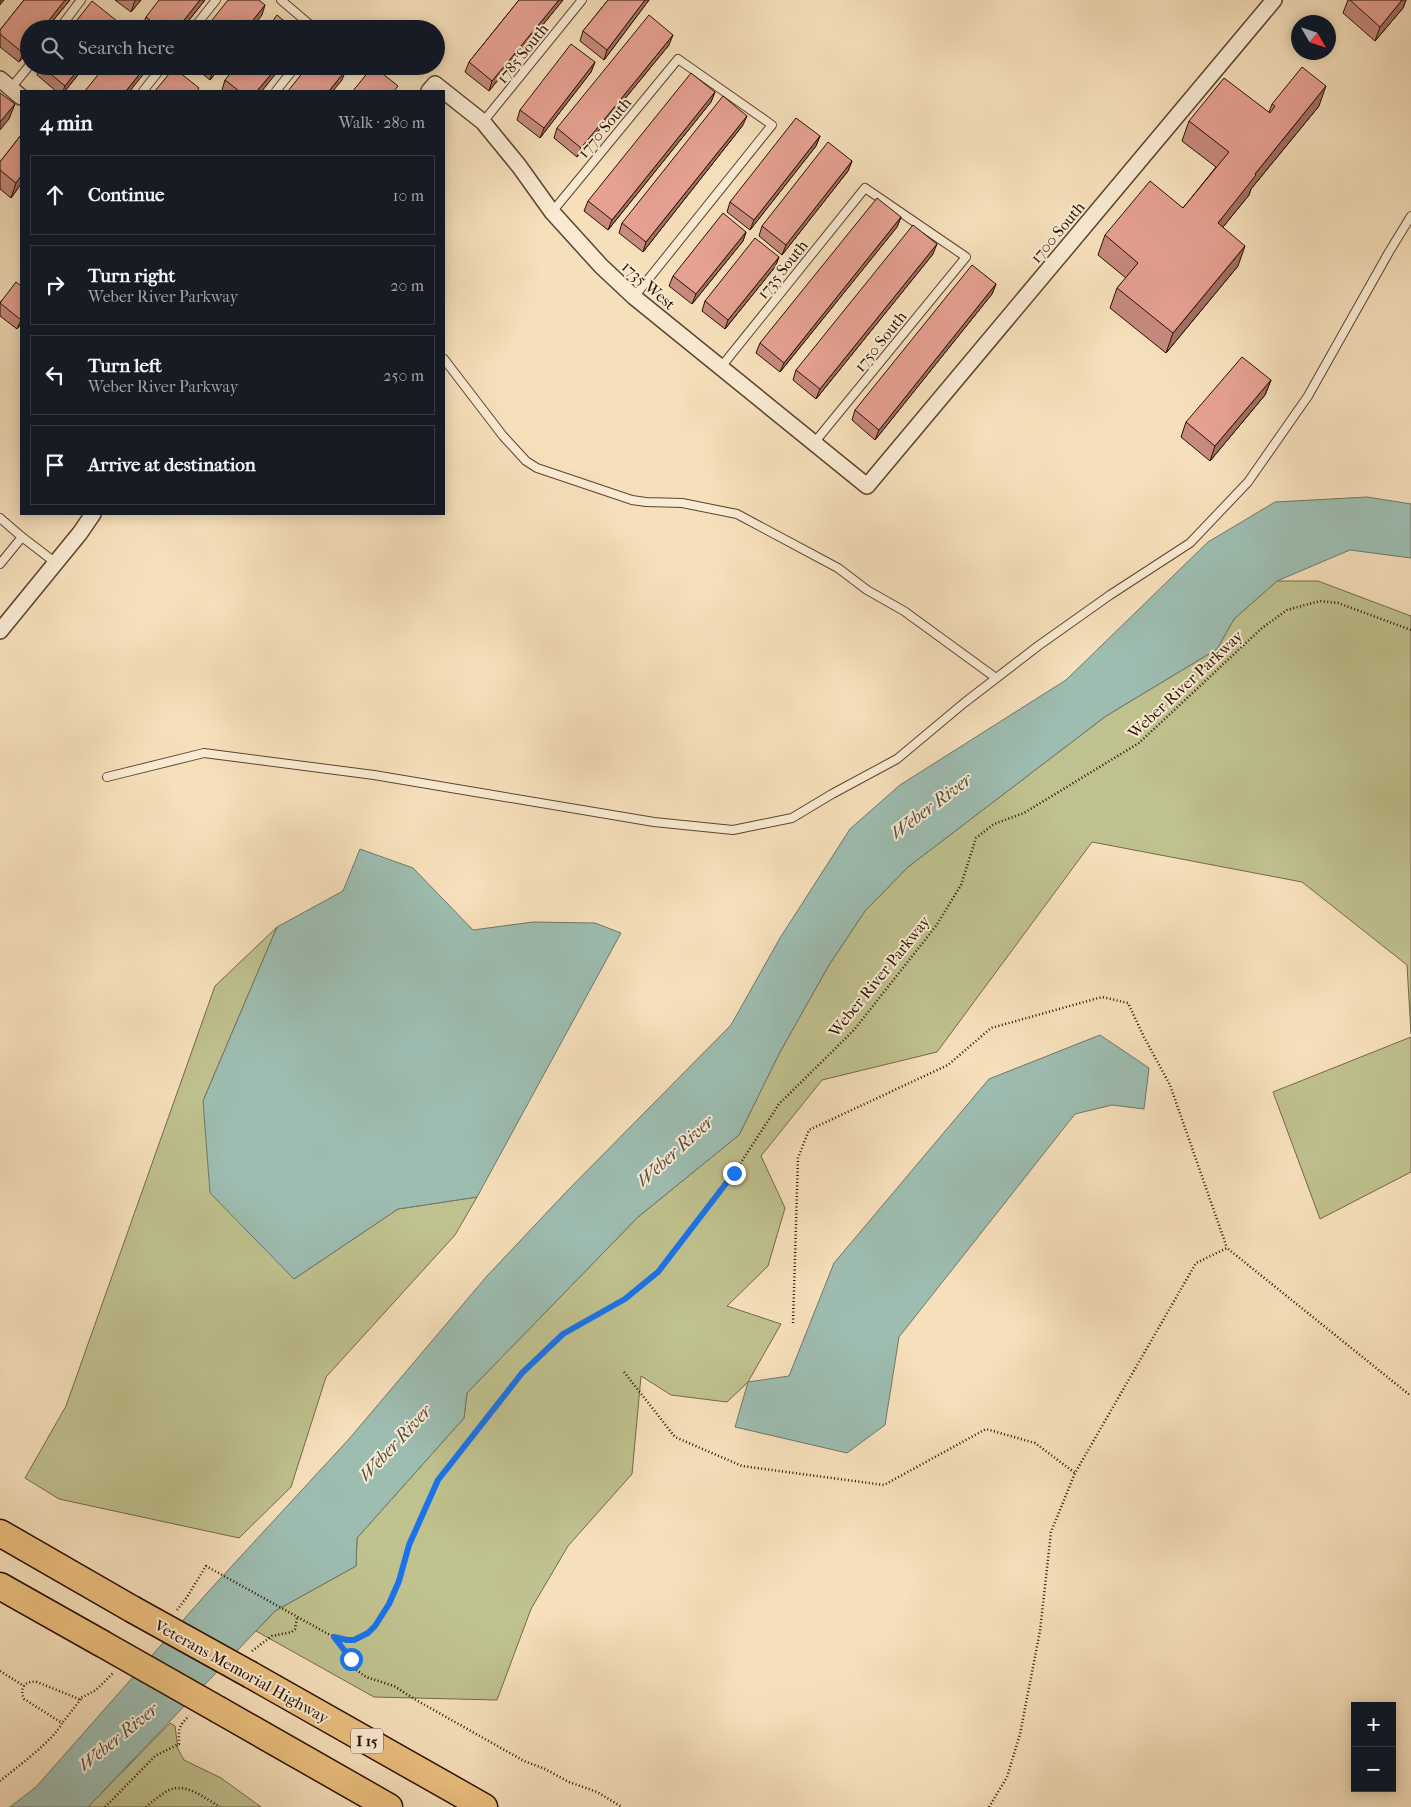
<!DOCTYPE html>
<meta charset="utf-8">
<style>
:root{--surface:#171b24;--page:#20242c;--text:#f1f3f6;--muted:#9ea1a6;--line:#363941}
body{margin:0;font-family:"IM FELL French Canon",serif;background:var(--page);color:var(--text)}
.controls{position:absolute;right:15px;bottom:15px;display:grid;overflow:hidden;border-radius:0px;box-shadow:0 2px 12px #0003}
.controls button{width:45px;height:45px;display:grid;place-items:center;padding:0;border:0;border-bottom:1px solid var(--line);background:var(--surface);color:var(--text);font:25px sans-serif}
.compass{position:absolute;left:1291px;top:15px;width:45px;height:45px;border-radius:50%;background:var(--surface);box-shadow:0 2px 12px #0003;rotate:129deg}
.stop{position:absolute;width:15px;height:15px;margin:-11px;border:4px solid #1a73e8;border-radius:50%;background:#fff}
.stop.end{background:#1a73e8;border-color:#fff;box-shadow:0 1px 5px #0008}
.list{margin:0;padding:0;list-style:none}
h2{display:flex;justify-content:space-between;align-items:center;height:65px;margin:0;padding:0 20px;font-size:21px}
h2 small{font-size:16px;font-weight:400;color:var(--muted)}
.list li{display:grid;grid-template-columns:32px 1fr auto;gap:15px;align-items:center;box-sizing:border-box;height:80px;margin:0 10px 10px;padding:0 10px;border:1px solid var(--line);border-radius:0px}
.list b{display:block;font-size:19px;white-space:nowrap}
.list p{margin:0;font-size:16px;white-space:nowrap;color:var(--muted)}
.list em{font-size:16px;font-style:normal;color:var(--muted)}
.icon{flex:none;width:28px;height:28px;fill:none;stroke:currentColor;stroke-width:2;stroke-linecap:round;stroke-linejoin:round}
.map{position:relative;flex:none;width:1411px;height:1807px;overflow:hidden}
.search{position:absolute;background:var(--surface);box-shadow:0 2px 12px #0003;left:20px;top:20px;width:425px;height:55px;display:flex;align-items:center;gap:12px;box-sizing:border-box;padding:0 18px;border-radius:28px;color:var(--muted);font-size:19px}
.panel{position:absolute;background:var(--surface);box-shadow:0 2px 12px #0003;left:20px;top:90px;width:425px;height:425px;border-radius:0px}
.map>svg:first-child{display:block}
</style>
<div class="map">
<svg width="1411" height="1807" viewBox="0 0 1411 1807">
<rect width="100%" height="100%" fill="#f6e0bb"/>
<filter id="stains"><feTurbulence type="fractalNoise" baseFrequency=".004" numOctaves="4"/><feColorMatrix values="0 0 0 0 .2 0 0 0 0 .09 0 0 0 0 .02 0 0 0 .5 -.17"/></filter>
<radialGradient id="worn" r=".72"><stop offset=".6" stop-color="#630" stop-opacity="0"/><stop offset="1" stop-color="#630" stop-opacity=".3"/></radialGradient>
<g fill="#bfc18e" stroke="#756847">
<path d="M1277,581H1318L1411,616V1034L1407,965L1302,882L1092,842L937,1052L822,1080L761,1156L785,1208L768,1266L727,1306L781,1324L748,1382L727,1402L671,1395L641,1376L632,1474L568,1546L531,1609L497,1700L374,1697L256,1631L275,1611L356,1566L357,1538L464,1418L467,1393L638,1217L739,1135L780,1052L829,965L865,911L908,867L1106,716L1217,649L1234,619Z"/>
<path d="M277,927L203,1101L294,1279L398,1209L477,1197L455,1235L326,1377L291,1487L239,1538L59,1499L25,1478L66,1406L215,986Z"/>
<path d="M1411,1037V1172L1320,1219L1273,1092Z"/>
<path d="M170,1723L175,1726L178,1749L184,1760L221,1778L261,1807H88Z"/>
</g>
<g fill="#9dbdb1" stroke="#6f776a">
<path d="M1367,497L1411,504V558L1350,550L1277,581L1234,619L1217,649L1106,716L908,867L865,911L829,965L780,1052L739,1135L638,1217L467,1393L464,1418L357,1538L356,1566L275,1611L88,1807H10L36,1787L207,1593L349,1439L487,1276L569,1189L731,1025L780,938L850,829L900,785L1066,680L1208,542L1275,502Z"/>
<path d="M360,849L413,868L473,930L533,922L595,923L621,933L477,1197L398,1209L294,1279L210,1193L203,1101L277,927L343,891Z"/>
<path d="M1100,1035L1149,1068L1144,1109L1112,1105L1075,1114L899,1337L885,1425L847,1453L735,1427L748,1382L789,1376L834,1263L989,1079Z"/>
</g>
<g fill="none" stroke-linecap="round" stroke-linejoin="round">
<defs>
<g id="service">
<path d="M281,0L315,29"/>
<path d="M59,29L81,0"/>
<path d="M193,29L216,0"/>
<path d="M11,88L29,66"/>
<path d="M143,91L163,66"/>
<path d="M276,91L296,66"/>
<path d="M483,122L582,0"/>
<path d="M552,212L678,59L772,125L634,297"/>
<path d="M444,359L503,436L526,461L537,468L632,500L646,502L682,503L737,514L838,568L867,590L904,611L996,678"/>
<path d="M721,367L865,188L966,257L814,443"/>
<path d="M0,518L22,537L0,564"/>
<path d="M22,537L56,563"/>
<path d="M107,777L204,753L374,775L654,822L733,830L792,818L832,794L897,759L964,703L1038,646L1110,595L1190,543L1248,482L1308,396L1389,252L1411,216"/>
</g>
<g id="minor">
<path d="M0,79L21,97"/>
<path d="M429,91L435,84L483,122L519,166L552,212L601,266L634,297L867,486L1274,0"/>
<path d="M0,631L80,533L93,514"/>
</g>
<g id="motorway">
<path d="M0,1533L132,1609"/>
<path d="M0,1586L101,1643"/>
<path d="M251,1675L484,1807"/>
<path d="M219,1710L389,1807"/>
</g>
</defs>
<use href="#service" stroke="#5e432f" stroke-width="10"/>
<use href="#minor" stroke="#5e432f" stroke-width="18"/>
<use href="#motorway" stroke="#2b0f00" stroke-width="29"/>
<g stroke="#2b0f00" stroke-width="2.5" stroke-dasharray="1 2.5" stroke-linecap="butt">
<path d="M793,1323L798,1158L809,1130L948,1065L991,1028L1102,997L1128,1003L1144,1037L1170,1085L1227,1248"/>
<path d="M624,1372L675,1437L742,1466L884,1485L986,1429L1035,1443L1075,1473"/>
<path d="M177,1610L187,1597L206,1566L330,1635L347,1640H354L368,1633L375,1626L389,1604L399,1581L409,1545L438,1480L522,1373L563,1334L625,1299L658,1272L734,1173L779,1104L854,1030L936,926L961,885L976,838L994,824L1024,813L1139,743L1262,628L1287,610L1320,601L1338,603L1411,630"/>
<path d="M335,1638L351,1659L355,1669L366,1677L394,1686L416,1700L524,1761L545,1769L569,1782L597,1792L622,1807"/>
<path d="M252,1651L272,1636L292,1632L295,1629L297,1618"/>
<path d="M0,1671L24,1686"/>
<path d="M63,1722L81,1699"/>
<path d="M0,1781C16,1768 54,1740 62,1723L24,1699C19,1688 25,1680 37,1682L79,1699L96,1690L113,1673"/>
<path d="M105,1807L155,1756L179,1744C179,1729 177,1728 189,1716"/>
<path d="M146,1807C153,1801 161,1794 169,1790C186,1782 206,1799 220,1807"/>
<path d="M989,1807L1007,1777L1020,1734L1040,1631L1051,1532L1075,1473L1196,1263L1227,1248L1411,1396"/>
</g>
<use href="#service" stroke="#f9ebd3" stroke-width="8"/>
<use href="#minor" stroke="#f9ebd3" stroke-width="15"/>
<use href="#motorway" stroke="#ebc07e" stroke-width="26"/>
<defs>
<g id="motorway-bridge">
<path d="M132,1609L251,1675"/>
<path d="M101,1643L219,1710"/>
</g>
</defs>
<use href="#motorway-bridge" stroke="#2b0f00" stroke-width="29" stroke-linecap="butt"/>
<use href="#motorway-bridge" stroke="#ebc07e" stroke-width="26"/>
</g>
<g fill="#c68a7e" stroke="#2b0f00">
<path d="M24,0H70L19,62L0,47V30Z"/>
<path d="M115,0H141L131,12Z"/>
<path d="M205,0L182,29H145L142,27L146,17Z"/>
<path d="M519,0H563L489,91L465,72L469,62Z"/>
<path d="M608,0H649L604,60L580,41L583,31Z"/>
<path d="M1348,0H1406L1403,8L1375,41L1343,13Z"/>
<path d="M669,45L577,157L554,138L557,128Z"/>
<path d="M595,62L591,72L540,138L517,120L520,110Z"/>
<path d="M40,66H85L65,91H56L37,75Z"/>
<path d="M193,66H221L210,80Z"/>
<path d="M225,80L262,91H223L222,90Z"/>
<path d="M715,92L711,102L608,230L584,211L588,201Z"/>
<path d="M1272,104L1319,106L1251,189L1249,195L1223,227L1238,266L1166,353L1110,308L1117,288L1126,278L1098,255L1105,235L1183,208L1216,167L1182,141L1189,121L1269,112Z"/>
<path d="M743,125L643,252L619,233L622,223Z"/>
<path d="M21,135V184L11,198L0,189V162Z"/>
<path d="M820,136L816,146L750,230L727,212L730,202Z"/>
<path d="M852,161L848,171L782,255L759,236L762,226Z"/>
<path d="M901,217L897,227L780,372L756,353L760,343Z"/>
<path d="M746,232L743,241L692,304L669,286L673,276Z"/>
<path d="M933,254L816,399L793,380L796,370Z"/>
<path d="M779,257L775,267L725,329L702,311L705,301Z"/>
<path d="M996,284L992,294L875,440L852,420L855,410Z"/>
<path d="M21,286V324L17,329L0,316V302Z"/>
<path d="M1271,380L1265,395L1210,461L1181,437L1186,422Z"/>
</g>
<g fill="#a17166" stroke="#2b0f00">
<path d="M0,0H4L0,5Z"/>
<path d="M65,0H70L46,29H42Z"/>
<path d="M136,0H141L131,12L134,3Z"/>
<path d="M200,0H205L182,29H177Z"/>
<path d="M559,0H563L489,91L492,81Z"/>
<path d="M645,0H649L604,60L607,50Z"/>
<path d="M1402,0H1406L1403,8L1375,41L1380,27Z"/>
<path d="M265,5L262,15L251,29H246Z"/>
<path d="M117,21L115,29H111Z"/>
<path d="M673,35L669,45L577,157L581,148Z"/>
<path d="M29,45V51L19,62L23,53Z"/>
<path d="M595,62L591,72L540,138L544,128Z"/>
<path d="M81,66H85L65,91H63L65,86Z"/>
<path d="M146,66H150L130,91H126Z"/>
<path d="M216,66H221L210,80L213,70Z"/>
<path d="M278,66H282L262,91H257Z"/>
<path d="M346,70L342,80L333,91H329Z"/>
<path d="M1326,86L1319,106L1251,189L1249,195L1211,242L1218,223L1255,174Z"/>
<path d="M715,92L711,102L608,230L612,220Z"/>
<path d="M15,104L9,119L0,130V122Z"/>
<path d="M747,116L743,125L643,252L646,242Z"/>
<path d="M820,136L816,146L750,230L754,220Z"/>
<path d="M852,161L848,171L782,255L786,245Z"/>
<path d="M21,176V184L11,198L16,183Z"/>
<path d="M901,217L897,227L780,372L784,363Z"/>
<path d="M746,232L743,241L692,304L696,294Z"/>
<path d="M937,244L933,254L816,399L820,389Z"/>
<path d="M1245,246L1238,266L1166,353L1173,333Z"/>
<path d="M779,257L775,267L725,329L728,320Z"/>
<path d="M996,284L992,294L875,440L879,430Z"/>
<path d="M21,319V324L17,329L21,320Z"/>
<path d="M1271,380L1265,395L1210,461L1215,446Z"/>
</g>
<g fill="#e6a192" stroke="#2b0f00">
<path d="M24,0H65L42,29H29V45L23,53L0,34V30Z"/>
<path d="M159,0H200L177,29H161L146,17Z"/>
<path d="M228,0H259L265,5L246,29H205Z"/>
<path d="M519,0H559L492,81L469,62Z"/>
<path d="M608,0H645L607,50L583,31Z"/>
<path d="M1350,0H1402L1380,27Z"/>
<path d="M92,1L117,21L111,29H70Z"/>
<path d="M277,15L294,29H267Z"/>
<path d="M649,15L673,35L581,148L557,128Z"/>
<path d="M571,44L595,62L544,128L520,110Z"/>
<path d="M41,66H81L65,86Z"/>
<path d="M105,66H146L126,91H85Z"/>
<path d="M209,66H216L213,70Z"/>
<path d="M236,66H278L257,91H239L225,80Z"/>
<path d="M308,66H342L346,70L329,91H288Z"/>
<path d="M373,66L398,86L394,91H353Z"/>
<path d="M1302,67L1326,86L1255,174L1256,175L1218,223L1245,246L1173,333L1117,288L1138,263L1105,235L1150,181L1183,208L1229,152L1189,121L1224,78L1270,113L1275,106L1272,104Z"/>
<path d="M174,68L199,88L197,91H155Z"/>
<path d="M691,73L715,92L612,220L588,201Z"/>
<path d="M0,93L15,104L0,122Z"/>
<path d="M723,96L747,116L646,242L622,223Z"/>
<path d="M796,118L820,136L754,220L730,202Z"/>
<path d="M21,135V176L16,183L0,170V162Z"/>
<path d="M828,142L852,161L786,245L762,226Z"/>
<path d="M877,198L901,217L784,363L760,343Z"/>
<path d="M723,213L746,232L696,294L673,276Z"/>
<path d="M913,225L937,244L820,389L796,370Z"/>
<path d="M755,238L779,257L728,320L705,301Z"/>
<path d="M972,265L996,284L879,430L855,410Z"/>
<path d="M16,282L21,286V320L0,303Z"/>
<path d="M1242,357L1271,380L1215,446L1186,422Z"/>
</g>
<g fill="none" stroke-linecap="round" stroke-linejoin="round">
<path stroke="#1a73e8" stroke-width="6" d="M351,1659L334,1637L347,1640H354L368,1633L375,1626L389,1604L399,1581L409,1545L438,1480L522,1373L563,1334L625,1299L658,1272L734,1173"/>
</g>
<g text-anchor="middle" stroke-width="4" stroke-linejoin="round" paint-order="stroke">
<rect fill="#f9ebd3" stroke="#69513f" stroke-width="1" x="351" y="1728.5" width="32" height="25" rx="4"/>
<g font-size="15" font-weight="bold" fill="#2b0f00">
<text x="367" y="1746">I 15</text>
</g>
<g font-size="16" fill="#2b0f00" stroke="#f9ebd3">
<text transform="translate(522 53) rotate(-51)" y="6">1785 South</text>
<text transform="translate(604 127) rotate(-50)" y="6">1770 South</text>
<text transform="translate(1057 232) rotate(-50)" y="6">1700 South</text>
<text transform="translate(782 269) rotate(-51)" y="6">1735 South</text>
<text transform="translate(649 285) rotate(41)" y="6">1735 West</text>
<text transform="translate(880 341) rotate(-51)" y="6">1750 South</text>
<text transform="translate(1185 684) rotate(-43)" y="6">Weber River Parkway</text>
<text transform="translate(879 976) rotate(-51)" y="6">Weber River Parkway</text>
<text transform="translate(242 1671) rotate(29)" y="6">Veterans Memorial Highway</text>
</g>
<g font-size="18" font-style="italic" fill="#534c3e" stroke="#f9ebd3">
<text transform="translate(931 806) rotate(-37)" y="6">Weber River</text>
<text transform="translate(675 1151) rotate(-42)" y="6">Weber River</text>
<text transform="translate(395 1443) rotate(-47)" y="6">Weber River</text>
<text transform="translate(118 1737) rotate(-39)" y="6">Weber River</text>
</g>
</g>
<rect width="100%" height="100%" filter="url(#stains)"/>
<rect width="100%" height="100%" fill="url(#worn)"/>
</svg>
<div class="controls">
<button>+</button>
<button>−</button>
</div>
<svg class="compass" viewBox="-18 -18 36 36"><path d="M0-13l5 13h-10z" fill="#e53935"/><path d="M0 13l5-13h-10z" fill="#9ea1a6"/></svg>
<div class="stop" style="left:351px;top:1659px"></div>
<div class="stop end" style="left:734px;top:1173px"></div>
<div class="search"><svg class="icon" aria-label="search" viewBox="0 0 24 24"><circle cx="10" cy="10" r="6"/><path d="M15 15l6 6"/></svg>Search here</div>
<section class="panel">
<h2>4 min<small>Walk · 280 m</small></h2>
<ul class="list">
<li><svg class="icon" aria-label="ahead" viewBox="0 0 24 24"><path d="M12 20V5M6 11l6-6 6 6"/></svg><div><b>Continue</b></div><em>10 m</em></li>
<li><svg class="icon" aria-label="right" viewBox="0 0 24 24"><path d="M7 20v-9h11M14 6l5 5-5 5"/></svg><div><b>Turn right</b><p>Weber River Parkway</p></div><em>20 m</em></li>
<li><svg class="icon" aria-label="left" viewBox="0 0 24 24"><path d="M17 20v-9H6M10 6l-5 5 5 5"/></svg><div><b>Turn left</b><p>Weber River Parkway</p></div><em>250 m</em></li>
<li><svg class="icon" aria-label="arrive" viewBox="0 0 24 24"><path d="M6 21V4h12l-3 4 3 4H6"/></svg><div><b>Arrive at destination</b></div></li>
</ul>
</section>
</div>
